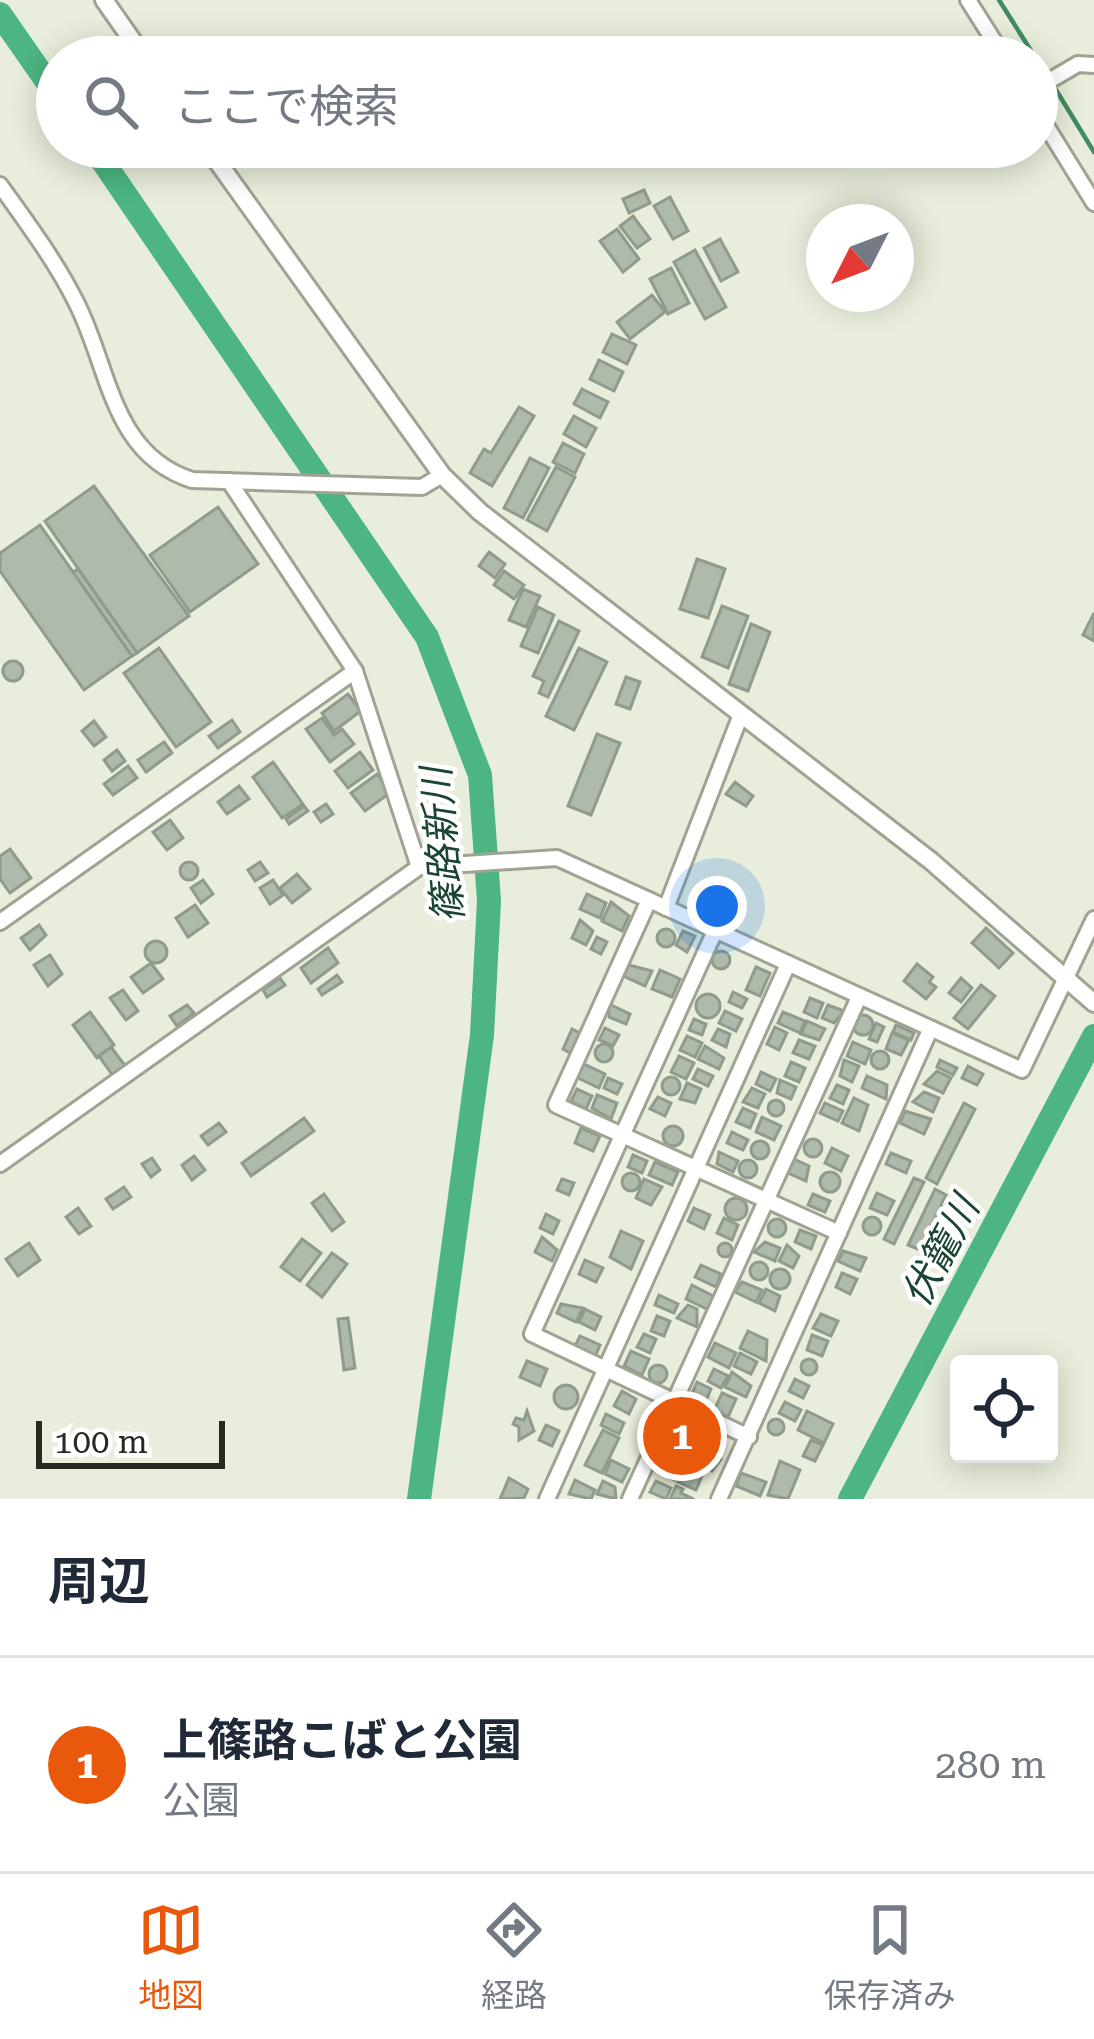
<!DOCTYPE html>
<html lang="ja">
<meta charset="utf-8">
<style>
:root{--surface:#fff;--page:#f2f2f3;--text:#1f2937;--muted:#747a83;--line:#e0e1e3;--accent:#ea580c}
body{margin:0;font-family:"Roboto Serif","Noto Sans JP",serif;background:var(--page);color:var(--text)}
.controls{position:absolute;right:36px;bottom:36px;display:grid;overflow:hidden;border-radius:12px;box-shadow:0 6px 30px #0003}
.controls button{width:108px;height:108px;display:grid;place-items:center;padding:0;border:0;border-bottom:3px solid var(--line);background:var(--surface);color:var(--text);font:60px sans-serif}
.compass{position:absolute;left:806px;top:204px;width:108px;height:108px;border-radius:50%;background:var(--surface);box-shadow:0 6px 30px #0003;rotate:228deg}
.scale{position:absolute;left:36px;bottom:30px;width:189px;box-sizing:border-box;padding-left:12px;border:6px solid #282a22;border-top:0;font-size:33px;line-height:42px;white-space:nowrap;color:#282a22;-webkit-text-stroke:9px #fff;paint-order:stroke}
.you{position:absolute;left:717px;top:906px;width:42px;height:42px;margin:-30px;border:9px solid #fff;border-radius:50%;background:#1a73e8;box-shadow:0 0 0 18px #1a73e833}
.badge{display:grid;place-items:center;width:78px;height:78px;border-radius:50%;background:var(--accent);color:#fff;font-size:39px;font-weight:700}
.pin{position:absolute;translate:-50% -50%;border:6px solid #fff;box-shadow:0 3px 12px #0006}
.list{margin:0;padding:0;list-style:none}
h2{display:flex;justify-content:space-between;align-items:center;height:156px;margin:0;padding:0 48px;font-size:51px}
h2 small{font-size:39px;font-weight:400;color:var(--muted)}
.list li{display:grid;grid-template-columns:78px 1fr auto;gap:36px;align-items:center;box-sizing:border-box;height:216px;padding:0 48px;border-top:3px solid var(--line)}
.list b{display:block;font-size:45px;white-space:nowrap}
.list p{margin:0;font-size:39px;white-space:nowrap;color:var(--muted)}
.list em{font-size:39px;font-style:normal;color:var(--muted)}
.icon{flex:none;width:66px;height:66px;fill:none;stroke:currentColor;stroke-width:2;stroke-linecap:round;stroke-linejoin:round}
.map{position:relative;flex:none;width:1094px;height:1499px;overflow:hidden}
.search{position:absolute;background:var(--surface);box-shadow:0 6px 30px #0003;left:36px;right:36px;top:36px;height:132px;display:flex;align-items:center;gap:30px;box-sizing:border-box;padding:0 42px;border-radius:66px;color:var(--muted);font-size:45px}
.sheet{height:372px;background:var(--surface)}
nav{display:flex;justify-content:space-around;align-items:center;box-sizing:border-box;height:168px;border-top:3px solid var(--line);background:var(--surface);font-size:33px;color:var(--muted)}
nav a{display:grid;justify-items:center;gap:6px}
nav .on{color:var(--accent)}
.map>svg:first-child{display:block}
</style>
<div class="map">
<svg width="1094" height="1499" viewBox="0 0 1094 1499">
<rect width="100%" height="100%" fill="#e8eedb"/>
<path fill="#fecf7f" d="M679,1411L701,1423L685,1461L662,1449Z"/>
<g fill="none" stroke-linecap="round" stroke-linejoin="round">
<g stroke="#418b66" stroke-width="4.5">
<path d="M999,0L1035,57"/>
<path d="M1037,60L1047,76"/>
<path d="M1053,85L1094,152"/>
</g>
<g stroke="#4cb583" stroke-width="24">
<path d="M0,14L57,96"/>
<path d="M93,147L427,637L480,775L489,901L482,1035L419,1499"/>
<path d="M850,1499L1094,1036"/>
</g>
</g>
<g fill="#aebaab" stroke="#8f9b8c" stroke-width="3">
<path d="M644,190L650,203L629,213L623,199Z"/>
<path d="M670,197L688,231L673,239L654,206Z"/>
<path d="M633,216L650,239L637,248L620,226Z"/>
<path d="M617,229L639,259L623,272L600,241Z"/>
<path d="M720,239L738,272L721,281L704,248Z"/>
<path d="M695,250L726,307L705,319L674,262Z"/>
<path d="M671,268L689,303L668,314L650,279Z"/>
<path d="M652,295L665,312L630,339L617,322Z"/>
<path d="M612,334L636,345L627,364L603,352Z"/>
<path d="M599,360L623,372L614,391L590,379Z"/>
<path d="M582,389L608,402L600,418L574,404Z"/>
<path d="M519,407L534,416L492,486L470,473L484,449L491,453Z"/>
<path d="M574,416L596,428L586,447L564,434Z"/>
<path d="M563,443L584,454L575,473L553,462Z"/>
<path d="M530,458L549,468L523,518L504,508Z"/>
<path d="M556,467L575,477L547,531L527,520Z"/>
<path d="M94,486L189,616L137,653L45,521Z"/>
<path d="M218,507L258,564L190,612L150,555Z"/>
<path d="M40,525L132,656L84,690L0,571V553Z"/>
<path d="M489,552L505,564L495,578L479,566Z"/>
<path d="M697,559L725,569L708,618L680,609Z"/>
<path d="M78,569L137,653L132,656L73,572Z"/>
<path d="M504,571L524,585L514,599L494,585Z"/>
<path d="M523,589L540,596L526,627L509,620Z"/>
<path d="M722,606L748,616L728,668L702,657Z"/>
<path d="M538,607L554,615L538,653L521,646Z"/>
<path d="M1094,613V641L1083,635Z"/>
<path d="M559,621L579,631L548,697L539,693L544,681L533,676Z"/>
<path d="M751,624L770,632L748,691L729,684Z"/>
<path d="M159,648L211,722L176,747L124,673Z"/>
<path d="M579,648L607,662L574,730L546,716Z"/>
<circle cx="13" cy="671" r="10"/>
<path d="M626,677L640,682L630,709L616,704Z"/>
<path d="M348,694L361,711L334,731L322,713Z"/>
<path d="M322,718L334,735L342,729L354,744L330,762L306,729Z"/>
<path d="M232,720L240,732L218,748L209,736Z"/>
<path d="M94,721L106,737L94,746L82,731Z"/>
<path d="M597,734L620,743L591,815L568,806Z"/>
<path d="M164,742L172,753L146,772L138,760Z"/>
<path d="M117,750L125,761L112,771L104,760Z"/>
<path d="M360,752L373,770L348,788L335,771Z"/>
<path d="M273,762L303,804L282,818L253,777Z"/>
<path d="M128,766L137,778L113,795L104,784Z"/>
<path d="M377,774L390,793L365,811L351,793Z"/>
<path d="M735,782L753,796L746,806L726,794Z"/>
<path d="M239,786L249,799L227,814L218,802Z"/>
<path d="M326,804L333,814L321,822L314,812Z"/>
<path d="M304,806L308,811L289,824L286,819Z"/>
<path d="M170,820L183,838L167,850L153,832Z"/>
<path d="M10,849L31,878L10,893L0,879V856Z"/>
<path d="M260,862L268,873L255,881L248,870Z"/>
<circle cx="189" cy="871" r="9"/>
<path d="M297,874L310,889L292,903L280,888Z"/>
<path d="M203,880L213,894L201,903L191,888Z"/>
<path d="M273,880L283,895L270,904L260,888Z"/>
<path d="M587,894L606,903L600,918L580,909Z"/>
<path d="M611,902L629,916L622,931L602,921Z"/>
<path d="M195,905L208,923L188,937L176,918Z"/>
<path d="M580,920L593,931L586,945L572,938Z"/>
<path d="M39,925L46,935L30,950L21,938Z"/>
<path d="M986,928L1013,953L999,968L972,943Z"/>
<circle cx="666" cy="938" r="9"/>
<path d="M683,931L695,936L687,952L676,945Z"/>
<path d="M597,937L607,942L601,954L591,949Z"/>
<circle cx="156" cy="952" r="11"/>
<path d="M328,948L338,963L311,983L301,968Z"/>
<circle cx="721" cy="960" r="9"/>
<path d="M50,955L62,974L48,986L34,965Z"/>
<path d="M151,963L163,979L143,993L131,977Z"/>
<path d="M625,964L652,971L645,986L621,975Z"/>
<path d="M917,964L933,977L929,982L936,987L926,999L904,981Z"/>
<path d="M756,967L770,973L760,996L746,990Z"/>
<path d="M660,970L680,979L672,997L652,989Z"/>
<path d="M337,975L342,982L322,995L318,989Z"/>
<path d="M280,978L285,985L267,997L263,990Z"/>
<path d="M961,978L972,988L961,1002L949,993Z"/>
<path d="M981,985L995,996L968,1029L954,1018Z"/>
<path d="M123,990L138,1011L126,1020L110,998Z"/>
<path d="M733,992L747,999L742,1008L729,1002Z"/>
<circle cx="708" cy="1006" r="12"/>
<path d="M810,998L823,1003L817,1018L804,1012Z"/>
<path d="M609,1004L630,1014L626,1024L609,1017Z"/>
<path d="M187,1005L194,1013L177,1026L170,1016Z"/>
<path d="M828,1005L844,1011L834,1023L822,1018Z"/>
<path d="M725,1011L742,1019L736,1031L719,1023Z"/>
<path d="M90,1012L114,1045L97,1058L73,1025Z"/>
<path d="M783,1012L805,1021L800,1033L778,1023Z"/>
<circle cx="863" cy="1025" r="10"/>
<path d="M694,1019L706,1024L702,1035L689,1030Z"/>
<path d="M807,1021L825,1029L819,1040L801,1034Z"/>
<path d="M876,1023L884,1027L877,1042L869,1039Z"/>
<path d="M896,1025L914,1033L911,1040L893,1032Z"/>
<path d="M775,1027L787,1033L779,1050L767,1044Z"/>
<path d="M605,1028L619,1035L613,1046L599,1040Z"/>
<path d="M572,1029L582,1034L572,1054L563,1049Z"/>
<path d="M718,1029L730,1034L726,1047L712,1040Z"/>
<path d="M892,1033L909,1040L901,1055L886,1049Z"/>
<path d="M687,1036L702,1043L695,1057L680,1050Z"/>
<path d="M799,1040L815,1046L809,1059L793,1053Z"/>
<path d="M853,1042L871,1050L865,1064L847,1056Z"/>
<circle cx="604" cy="1053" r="9"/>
<path d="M705,1046L724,1058L719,1069L698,1059Z"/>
<path d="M111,1047L126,1067L113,1076L99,1056Z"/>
<circle cx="880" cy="1060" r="9"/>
<path d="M679,1056L694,1063L686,1079L671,1072Z"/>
<path d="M844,1060L859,1066L852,1082L840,1076Z"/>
<path d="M940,1060L957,1068L953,1075L937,1067Z"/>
<path d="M791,1062L805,1068L799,1082L785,1076Z"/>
<path d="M582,1063L605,1074L599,1088L576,1077Z"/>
<path d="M968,1066L983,1074L977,1085L962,1078Z"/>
<path d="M698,1069L713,1076L708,1086L693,1079Z"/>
<path d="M937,1071L951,1078L943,1093L924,1084Z"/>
<path d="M761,1072L776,1079L770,1091L756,1084Z"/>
<path d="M867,1076L887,1085L886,1099L862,1088Z"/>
<circle cx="671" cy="1086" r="9"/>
<path d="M608,1078L622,1084L617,1094L604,1088Z"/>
<path d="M780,1080L796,1087L791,1099L777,1093Z"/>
<path d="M687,1083L701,1089L695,1103L680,1099Z"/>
<path d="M837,1085L849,1090L843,1104L830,1098Z"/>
<path d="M752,1088L765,1094L758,1108L743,1102Z"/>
<path d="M577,1089L592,1096L586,1109L571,1101Z"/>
<path d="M924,1092L939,1098L933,1112L913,1102Z"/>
<path d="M597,1095L617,1103L611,1119L592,1108Z"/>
<path d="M658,1097L671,1103L665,1116L650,1109Z"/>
<path d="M854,1098L868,1105L859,1131L842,1123Z"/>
<circle cx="776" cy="1108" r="8"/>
<path d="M825,1103L843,1111L838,1121L820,1113Z"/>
<path d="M964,1103L975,1109L937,1184L926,1178Z"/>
<path d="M743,1108L756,1114L750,1128L736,1122Z"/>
<path d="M905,1111L931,1119L924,1134L900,1123Z"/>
<path d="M762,1117L781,1126L774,1140L756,1132Z"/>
<path d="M304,1118L314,1131L251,1176L242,1163Z"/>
<path d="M219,1123L226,1132L208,1145L201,1136Z"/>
<circle cx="673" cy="1136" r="10"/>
<path d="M581,1128L600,1136L593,1151L575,1143Z"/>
<path d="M732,1132L748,1140L743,1150L727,1143Z"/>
<circle cx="813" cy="1148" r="9"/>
<circle cx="760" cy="1150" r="9"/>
<path d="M832,1148L848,1156L841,1171L825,1163Z"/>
<path d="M719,1152L738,1161L733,1172L717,1164Z"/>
<path d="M891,1153L911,1161L906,1173L886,1164Z"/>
<path d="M633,1155L647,1161L642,1173L628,1167Z"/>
<path d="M194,1156L205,1170L192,1180L182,1165Z"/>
<path d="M152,1158L160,1170L151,1177L142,1164Z"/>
<path d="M794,1159L809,1166L806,1181L788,1173Z"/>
<circle cx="748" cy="1169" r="9"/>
<path d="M655,1162L678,1172L672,1185L649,1175Z"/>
<circle cx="830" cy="1182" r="10"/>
<circle cx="631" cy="1182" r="9"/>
<path d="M914,1178L924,1182L894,1244L884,1239Z"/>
<path d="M562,1179L574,1183L569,1195L557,1190Z"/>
<path d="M644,1179L662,1187L651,1205L636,1198Z"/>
<path d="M124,1187L131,1197L113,1209L106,1199Z"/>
<path d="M935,1189L946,1195L920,1250L908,1245Z"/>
<path d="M877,1193L894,1201L887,1215L870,1208Z"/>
<path d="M324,1194L344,1222L332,1231L312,1203Z"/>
<path d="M813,1194L830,1201L825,1212L808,1205Z"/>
<circle cx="736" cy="1209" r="11"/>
<path d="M78,1208L91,1226L79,1234L66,1217Z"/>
<path d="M694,1208L710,1215L704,1229L688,1221Z"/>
<path d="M546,1214L559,1221L553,1234L540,1228Z"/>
<circle cx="872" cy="1226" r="9"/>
<path d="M724,1218L738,1225L732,1240L717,1233Z"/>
<circle cx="777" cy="1228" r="9"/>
<path d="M800,1230L816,1236L811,1249L795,1242Z"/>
<path d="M621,1231L643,1241L631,1269L610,1257Z"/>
<path d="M542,1237L557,1250L552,1261L535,1252Z"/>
<path d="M302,1239L321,1253L300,1281L281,1267Z"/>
<path d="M765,1242L780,1248L775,1261L754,1252Z"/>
<path d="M29,1243L40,1260L18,1276L6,1259Z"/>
<circle cx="725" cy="1250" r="7"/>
<path d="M787,1245L799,1256L793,1268L779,1261Z"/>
<path d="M843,1251L866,1258L860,1271L838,1261Z"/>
<path d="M332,1253L347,1264L322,1297L307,1285Z"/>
<path d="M585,1260L603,1268L596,1282L579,1274Z"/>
<circle cx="759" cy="1271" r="9"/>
<path d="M701,1265L721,1274L716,1287L695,1277Z"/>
<circle cx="780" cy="1279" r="10"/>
<path d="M842,1273L857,1279L850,1294L836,1287Z"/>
<path d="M742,1282L762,1290L756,1302L735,1292Z"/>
<path d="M692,1285L715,1297L709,1310L686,1299Z"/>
<path d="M766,1289L780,1296L775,1311L759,1303Z"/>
<path d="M659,1295L678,1304L674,1313L655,1305Z"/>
<path d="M561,1304L583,1308L576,1322L557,1313Z"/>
<path d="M688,1305L697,1309V1327L677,1318Z"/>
<path d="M585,1309L601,1317L595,1330L579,1322Z"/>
<path d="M821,1314L838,1321L831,1336L813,1328Z"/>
<path d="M657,1316L670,1321L664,1336L651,1331Z"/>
<path d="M348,1318L355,1368L344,1370L338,1319Z"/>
<path d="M748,1331L767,1340L766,1361L740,1348Z"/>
<path d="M644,1334L656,1339L650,1353L637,1347Z"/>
<path d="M812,1335L828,1341L822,1356L807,1350Z"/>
<path d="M580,1336L600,1345L595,1357L574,1348Z"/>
<path d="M715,1343L736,1353L729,1368L708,1357Z"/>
<path d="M631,1351L649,1359L642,1375L624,1366Z"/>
<path d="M740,1353L757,1362L751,1374L734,1366Z"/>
<circle cx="809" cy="1367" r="8"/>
<path d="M527,1361L547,1369L540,1386L520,1377Z"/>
<circle cx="658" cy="1374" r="9"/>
<path d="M714,1369L728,1376L721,1388L708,1381Z"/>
<path d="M732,1372L751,1386L746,1397L725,1387Z"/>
<path d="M795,1379L809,1386L803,1398L789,1391Z"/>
<path d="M697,1382L711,1389L705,1403L691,1396Z"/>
<circle cx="566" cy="1397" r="12"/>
<path d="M622,1391L636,1399L629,1414L614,1406Z"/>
<path d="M722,1393L736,1399L728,1417L714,1411Z"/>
<path d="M785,1402L801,1410L795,1421L779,1413Z"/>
<path d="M527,1411L534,1431L519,1440V1427L513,1424L516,1418L524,1420Z"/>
<path d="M807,1411L833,1424L824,1443L798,1430Z"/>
<path d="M606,1414L624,1423L619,1434L601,1425Z"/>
<circle cx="776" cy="1427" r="8"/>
<path d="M546,1425L559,1431L552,1446L539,1440Z"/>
<path d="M603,1430L619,1438L602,1473L585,1465Z"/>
<path d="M811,1440L823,1445L815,1461L803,1456Z"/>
<path d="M704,1445L721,1459L712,1471L694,1456Z"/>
<path d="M666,1458L681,1467L675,1480L660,1473Z"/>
<path d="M611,1460L629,1469L622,1482L605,1474Z"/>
<path d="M780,1461L800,1470L788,1499L768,1495Z"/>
<path d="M685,1468L702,1476L696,1490L678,1482Z"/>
<path d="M741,1473L766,1482L760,1496L736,1486Z"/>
<path d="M509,1478L528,1489L524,1498L500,1499Z"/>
<path d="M575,1480L595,1490L591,1499L569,1494Z"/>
<path d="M603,1481L615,1487L616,1499L597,1494Z"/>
<path d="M656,1481L671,1488L666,1499L650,1492Z"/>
<path d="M676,1486L683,1489L681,1493L694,1499H670Z"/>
</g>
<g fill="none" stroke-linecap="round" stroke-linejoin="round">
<defs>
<g id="minor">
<path d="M968,0L1004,57"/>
<path d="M1037,88L1078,64L1094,65"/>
<path d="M1037,111L1094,203"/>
<path d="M0,185C27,223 55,260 76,302C110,368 111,454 192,480L422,487L442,475"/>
<path d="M229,481L355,671L419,867"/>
<path d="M649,900L556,1105L839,1233"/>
<path d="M666,908L740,717"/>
<path d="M0,922L355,671"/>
<path d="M715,931L532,1334L749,1437"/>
<path d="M0,1164L419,867L557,858L1022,1070L1094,919"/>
<path d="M547,1499L788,964"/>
<path d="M630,1499L859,997"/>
<path d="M719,1499L930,1030"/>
</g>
<g id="tertiary">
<path d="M104,0L144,57"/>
<path d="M207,147L442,475L480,512L931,861L1094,1003"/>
</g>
</defs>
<use href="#minor" stroke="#9fa492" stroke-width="20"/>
<use href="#tertiary" stroke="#9fa492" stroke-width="22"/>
<use href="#minor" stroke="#fff" stroke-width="14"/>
<use href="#tertiary" stroke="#fff" stroke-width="16"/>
</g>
<g text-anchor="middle" stroke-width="9" stroke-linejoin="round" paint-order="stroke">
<g font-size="39" font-style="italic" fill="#1a4631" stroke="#fff">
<text transform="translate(442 845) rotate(-95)" y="14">篠路新川</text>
<text transform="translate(940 1251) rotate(-62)" y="14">伏籠川</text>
</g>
</g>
</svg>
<div class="controls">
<button><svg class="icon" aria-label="locate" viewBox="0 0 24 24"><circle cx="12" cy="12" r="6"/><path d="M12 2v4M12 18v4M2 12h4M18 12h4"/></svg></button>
</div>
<svg class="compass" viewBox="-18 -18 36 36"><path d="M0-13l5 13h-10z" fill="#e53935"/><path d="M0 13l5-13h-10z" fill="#747a83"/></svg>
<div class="scale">100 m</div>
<div class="you"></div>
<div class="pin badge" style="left:682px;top:1436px">1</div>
<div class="search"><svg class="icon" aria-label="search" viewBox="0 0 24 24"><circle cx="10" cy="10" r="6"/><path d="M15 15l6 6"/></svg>ここで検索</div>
</div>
<section class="sheet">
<h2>周辺<small></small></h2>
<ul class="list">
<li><span class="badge">1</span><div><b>上篠路こばと公園</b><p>公園</p></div><em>280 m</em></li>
</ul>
</section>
<nav>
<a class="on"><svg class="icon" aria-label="map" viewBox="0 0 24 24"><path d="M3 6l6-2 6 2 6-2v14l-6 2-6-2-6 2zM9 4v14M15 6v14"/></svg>地図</a>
<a><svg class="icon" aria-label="directions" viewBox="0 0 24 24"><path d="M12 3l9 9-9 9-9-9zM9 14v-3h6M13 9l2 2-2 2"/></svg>経路</a>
<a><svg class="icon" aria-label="saved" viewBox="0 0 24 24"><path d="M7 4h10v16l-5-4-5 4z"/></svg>保存済み</a>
</nav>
